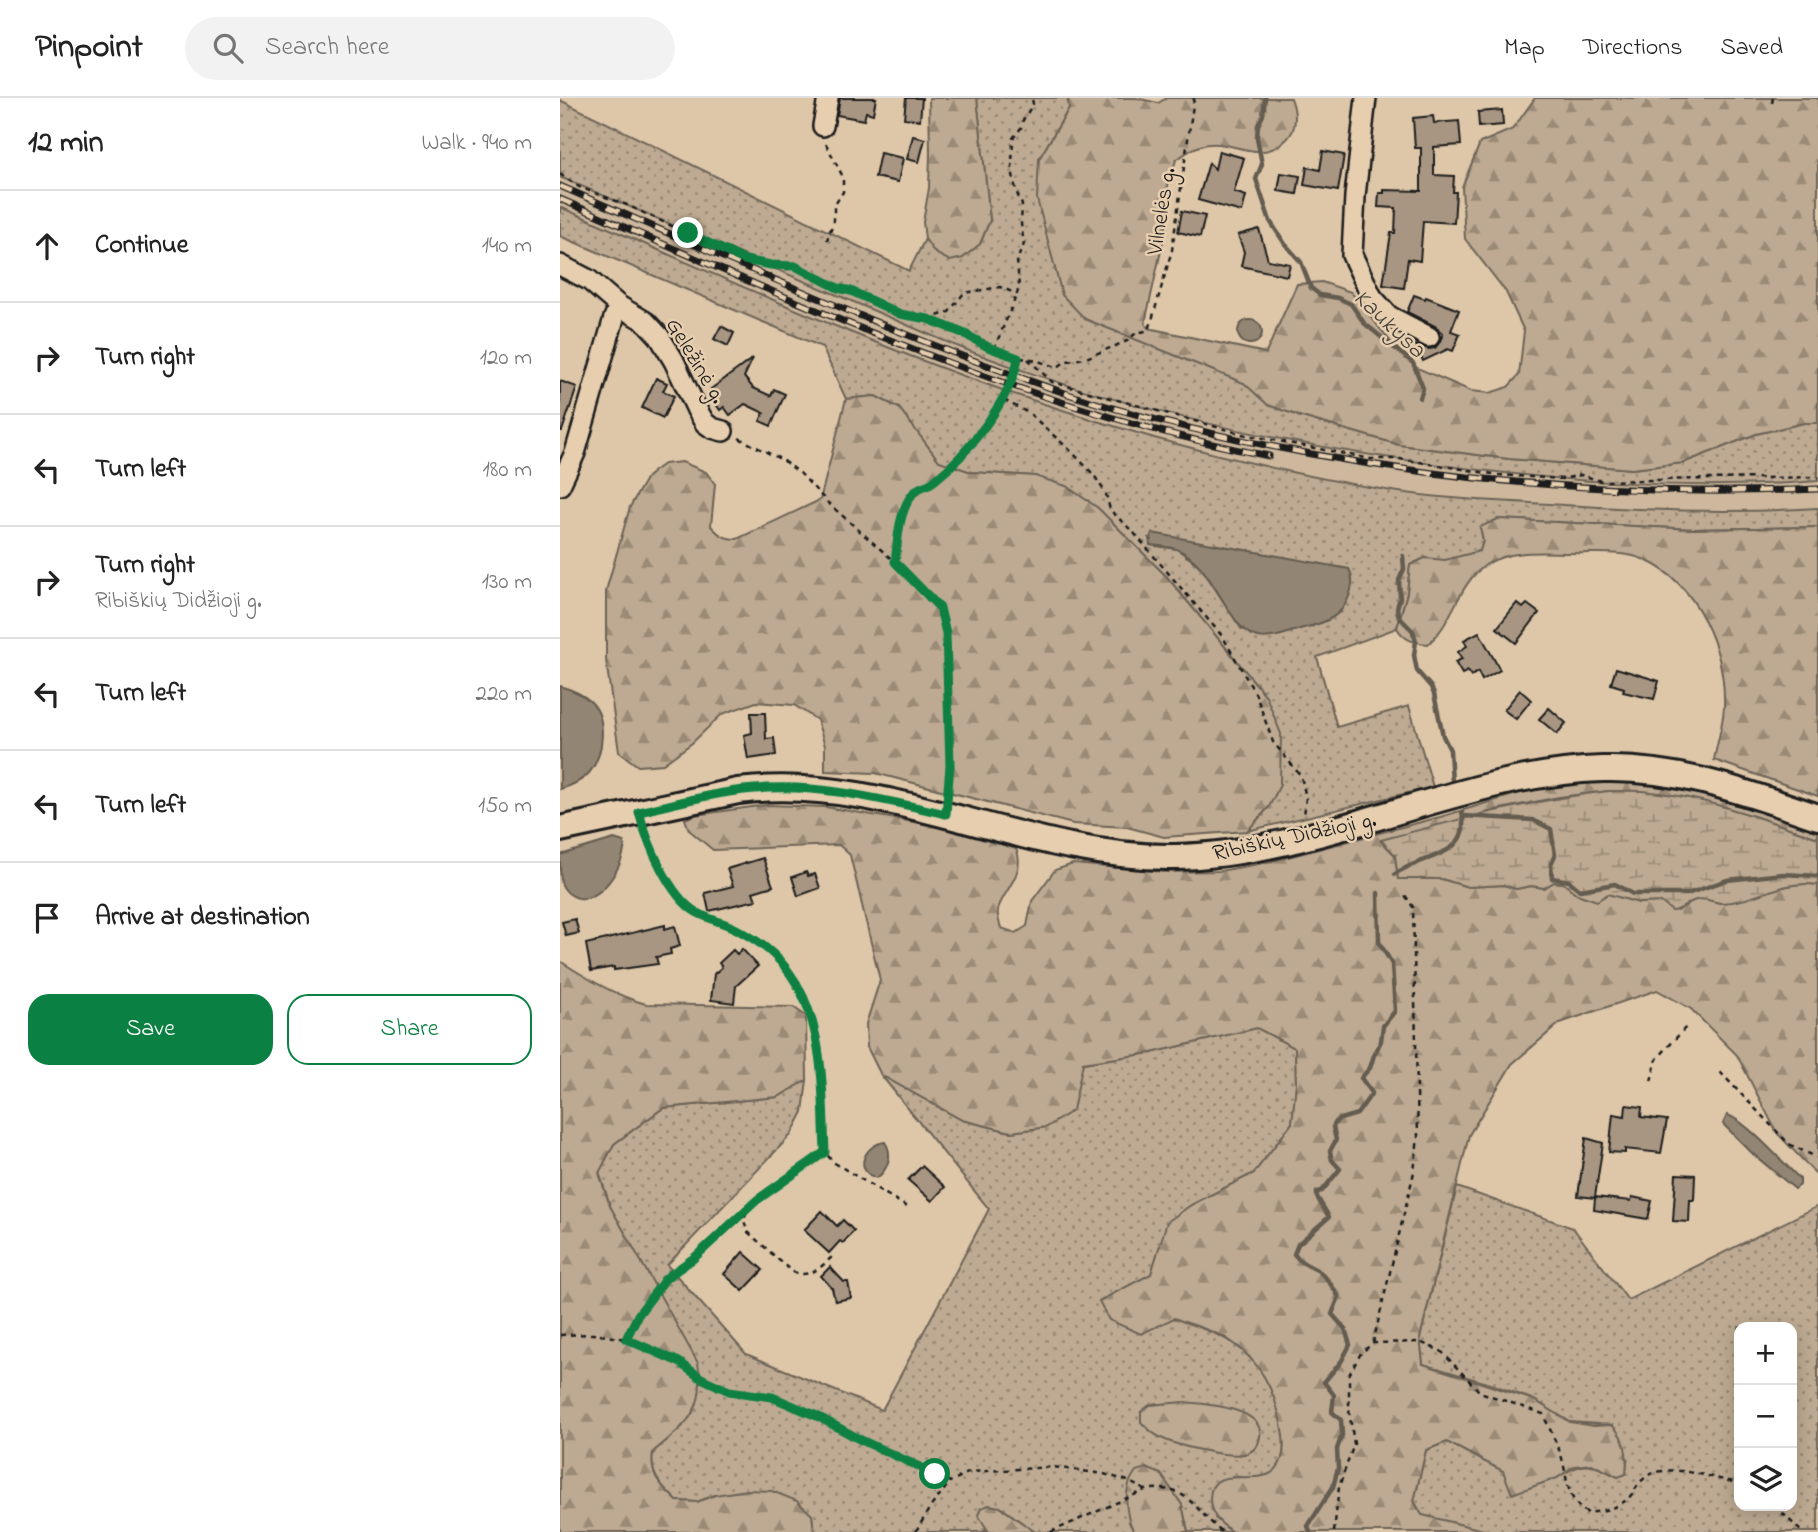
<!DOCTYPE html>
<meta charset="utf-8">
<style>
:root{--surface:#fff;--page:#f2f2f2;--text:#222;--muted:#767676;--line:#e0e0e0;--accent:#0b8043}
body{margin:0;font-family:"Indie Flower",sans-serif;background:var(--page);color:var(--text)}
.controls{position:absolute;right:21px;bottom:21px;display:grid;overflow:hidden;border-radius:14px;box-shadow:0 4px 18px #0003}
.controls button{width:63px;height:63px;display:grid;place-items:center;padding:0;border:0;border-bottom:2px solid var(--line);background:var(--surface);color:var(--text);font:35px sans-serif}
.stop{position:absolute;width:21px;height:21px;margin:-16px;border:5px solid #0b8043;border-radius:50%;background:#fff}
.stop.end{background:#0b8043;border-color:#fff;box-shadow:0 2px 7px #0008}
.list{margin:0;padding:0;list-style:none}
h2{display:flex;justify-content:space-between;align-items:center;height:91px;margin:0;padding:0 28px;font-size:30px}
h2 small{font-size:23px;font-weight:400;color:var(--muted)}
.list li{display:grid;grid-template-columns:46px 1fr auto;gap:21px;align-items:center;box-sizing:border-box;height:112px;padding:0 28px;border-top:2px solid var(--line)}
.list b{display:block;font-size:26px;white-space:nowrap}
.list p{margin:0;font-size:23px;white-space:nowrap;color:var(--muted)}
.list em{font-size:23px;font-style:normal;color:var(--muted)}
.actions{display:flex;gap:14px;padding:21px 28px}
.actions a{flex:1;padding:16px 0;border:2px solid var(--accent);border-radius:21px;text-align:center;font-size:24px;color:var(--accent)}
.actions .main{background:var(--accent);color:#fff}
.icon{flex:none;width:38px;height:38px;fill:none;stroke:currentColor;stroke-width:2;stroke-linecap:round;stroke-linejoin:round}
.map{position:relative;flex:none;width:1258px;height:1434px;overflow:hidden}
header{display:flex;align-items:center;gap:42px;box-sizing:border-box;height:98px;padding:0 35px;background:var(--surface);border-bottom:2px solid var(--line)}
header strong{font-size:33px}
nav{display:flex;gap:38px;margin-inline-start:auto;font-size:24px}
.search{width:490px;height:63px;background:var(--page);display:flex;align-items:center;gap:18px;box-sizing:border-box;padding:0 24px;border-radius:38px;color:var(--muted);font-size:26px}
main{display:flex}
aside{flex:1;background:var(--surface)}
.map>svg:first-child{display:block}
</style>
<header>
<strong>Pinpoint</strong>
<div class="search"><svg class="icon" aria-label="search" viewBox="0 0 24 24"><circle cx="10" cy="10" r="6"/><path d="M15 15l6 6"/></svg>Search here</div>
<nav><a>Map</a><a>Directions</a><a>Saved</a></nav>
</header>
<main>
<aside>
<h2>12 min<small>Walk · 940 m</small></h2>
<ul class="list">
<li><svg class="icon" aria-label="ahead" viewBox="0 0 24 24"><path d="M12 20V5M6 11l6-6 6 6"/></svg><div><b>Continue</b></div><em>140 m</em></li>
<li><svg class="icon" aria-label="right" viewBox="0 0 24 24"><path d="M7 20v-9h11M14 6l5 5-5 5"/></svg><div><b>Turn right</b></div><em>120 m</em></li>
<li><svg class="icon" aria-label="left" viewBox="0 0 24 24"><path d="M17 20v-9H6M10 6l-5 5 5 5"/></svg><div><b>Turn left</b></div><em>180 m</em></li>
<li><svg class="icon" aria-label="right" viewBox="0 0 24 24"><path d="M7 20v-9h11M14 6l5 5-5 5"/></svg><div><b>Turn right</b><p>Ribiškių Didžioji g.</p></div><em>130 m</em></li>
<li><svg class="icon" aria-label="left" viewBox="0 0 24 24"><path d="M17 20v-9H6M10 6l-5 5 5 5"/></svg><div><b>Turn left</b></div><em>220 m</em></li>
<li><svg class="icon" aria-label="left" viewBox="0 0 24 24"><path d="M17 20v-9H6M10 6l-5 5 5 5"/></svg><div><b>Turn left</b></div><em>150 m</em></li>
<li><svg class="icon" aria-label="arrive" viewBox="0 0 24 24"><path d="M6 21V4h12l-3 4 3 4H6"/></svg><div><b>Arrive at destination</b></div></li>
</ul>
<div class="actions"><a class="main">Save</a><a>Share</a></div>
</aside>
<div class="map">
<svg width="1258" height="1434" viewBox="0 0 1258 1434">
<defs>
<pattern id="grass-dots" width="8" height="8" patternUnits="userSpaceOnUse" patternTransform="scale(1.75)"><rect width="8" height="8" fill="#beaa92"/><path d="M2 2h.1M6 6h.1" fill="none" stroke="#9a8a76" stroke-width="1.8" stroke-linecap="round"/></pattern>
<pattern id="forest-firs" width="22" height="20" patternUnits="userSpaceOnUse" patternTransform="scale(1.75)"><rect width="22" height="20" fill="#beaa92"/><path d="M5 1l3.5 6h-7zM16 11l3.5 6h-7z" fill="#9a8a76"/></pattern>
<pattern id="wetland-marsh" width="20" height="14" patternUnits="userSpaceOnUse" patternTransform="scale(1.75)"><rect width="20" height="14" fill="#beaa92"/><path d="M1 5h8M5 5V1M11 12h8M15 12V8" fill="none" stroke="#9a8a76"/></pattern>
</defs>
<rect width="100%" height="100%" fill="#dec7a9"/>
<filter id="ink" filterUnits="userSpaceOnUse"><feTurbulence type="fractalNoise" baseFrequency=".0143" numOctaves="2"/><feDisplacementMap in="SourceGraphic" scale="14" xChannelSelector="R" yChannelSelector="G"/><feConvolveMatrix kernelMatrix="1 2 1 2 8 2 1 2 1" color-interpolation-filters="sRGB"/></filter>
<g filter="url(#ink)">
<path fill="#ceb89d" d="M0,79L412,254L514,289L655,328L790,354L924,374L1060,385L1167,387L1258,383V410L1211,413L1067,411L921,402L834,393L733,374L610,344L475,304L302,240L0,109Z"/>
<g fill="url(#grass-dots)" stroke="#6d6357" stroke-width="2" fill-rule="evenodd">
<path d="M417,0H508L509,10L479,61L525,221L684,285L709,307L742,319L840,347L949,361L1072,371L1123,365L1196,336L1244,325H1258V383C1120,394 981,382 845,362C698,341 551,307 412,254C365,236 319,214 272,195C182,156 91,118 0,79V2L349,173L365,141L375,155L420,146L430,122Z"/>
<path d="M0,109C157,177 312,249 475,303C590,342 711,373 832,393C883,401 936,403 989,406C1078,412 1168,416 1258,410V429L1133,431L938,421L921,430L923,443L920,453L885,463L865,460L850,467L847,495L837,530L757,559L777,629L849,608L873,689L687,733L709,709L706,598L607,479L538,410L476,378L411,374L379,363L339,310L315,298L286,301L262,249L0,138ZM589,440L780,514L682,532L641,469L617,451L590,447Z"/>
<path d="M697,930L735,950L736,986L732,1025L694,1075L631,1107L608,1124L591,1176L614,1220C639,1230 667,1237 686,1256C694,1263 705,1276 710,1286C720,1305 733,1358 714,1374C703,1383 684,1379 672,1378L655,1420L672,1434H628L622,1407L569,1424L574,1434H475L440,1409L425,1432L429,1434H254L252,1417L155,1397L137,1404L117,1403C101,1387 89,1378 93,1354L123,1328L39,1074L54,1046L103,1010L218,999L247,982L243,1014L231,1037L107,1167L186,1256L322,1312L429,1111L321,977L402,1022L451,1034L487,1029L522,965L591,955ZM597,1305L667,1356L581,1314L590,1307Z"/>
<path d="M897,1089L1013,1130L1068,1202L1258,1108V1434H931L862,1417L854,1403L866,1352L887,1344L943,1373L997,1380C1024,1362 1030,1365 1058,1379L1066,1376L1067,1361L1052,1327L1010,1324L974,1302L934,1287L863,1266L860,1240ZM1179,1229H1232V1408H1179Z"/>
</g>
<g fill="url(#forest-firs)" stroke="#6d6357" stroke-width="2">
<path d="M369,0H417L430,122L420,146L403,160L390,163L375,155L365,141L363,124L369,90L370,55Z"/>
<path d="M508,0H576L598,5L607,0H731C736,13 738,30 727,41C698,70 670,37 640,48C632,50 623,57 616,62L608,87L606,130L585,225L588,230L706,255L737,186L762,184L791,194L835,249L857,270L911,293L930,295L948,289L959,277L964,233L946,194L905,141L902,89L920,45L953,31L975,0H1258V325H1244L1196,336L1123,365L1072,371L949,361L840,347L742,319L708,307L684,285L525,221L502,197L477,101L479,61L509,11Z"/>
<path d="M315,298L339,310L379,363L411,374L475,378L506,388L538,410L607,479L706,598L721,636L720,687L709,709L687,733L604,739L567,729L513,726L315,675L265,673V648L257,622L234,607L196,604L162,616L132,645L103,666L78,668L59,654L46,562V493L70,409L87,379L94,373L104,366L122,364L146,374L155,386L151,428C159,437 165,441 177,441L260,402L286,301Z"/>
<path d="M938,421L1133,431L1258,429V698L1154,662C1157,645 1163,627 1164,609C1166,553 1138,486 1085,462C1064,452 1034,456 1011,455C984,455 951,451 927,466C896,487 895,523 868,546C853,544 845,543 837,530L847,495L850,467L865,460L885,462L920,453L923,443L920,429Z"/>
<path d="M1031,683H1077L1141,694L1258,733V740L1193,718L1142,704L1049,693L999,699L940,711L821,743L835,757L838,781H882L908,789L944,787L956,791L971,788L984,790L994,784L1004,785L1017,796H1048L1079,805L1101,804L1118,813C1124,808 1129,803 1137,801C1148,799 1163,803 1176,801C1205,798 1227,782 1258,787V1078L1217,1035L1177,957L1131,911L1097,892L1000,925L952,966L909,1037L860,1240L863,1266L974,1302L1010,1324L1034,1328L1052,1327C1066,1341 1068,1356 1066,1376L1058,1379L1032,1366L1015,1368L997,1380L952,1396L943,1373L887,1344L866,1352L854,1403L862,1417L931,1434H672C659,1424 650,1417 650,1400C651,1363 699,1391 716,1371C727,1358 724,1342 721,1326C715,1292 698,1260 669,1242C653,1232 631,1227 614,1220L581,1236L549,1222L539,1203L591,1176L607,1124L631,1107L694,1075L732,1025L736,986L735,950L697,930L591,955L523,965L513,1012L487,1029L451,1034L402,1022L321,977L307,949L306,926L320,882L290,757L279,747L153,752L129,732L125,721L135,717L206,707L266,709L394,731L456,751C466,773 447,789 439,808C436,816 439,823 441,830L456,835L467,828L472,803L495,772L513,766L606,774L660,773L709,764L880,719L970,692Z"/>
<path d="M0,863C28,881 54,897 86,906L233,909L246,918L247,982L218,999L103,1010L54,1046L39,1075L50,1108L138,1265C147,1313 126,1326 93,1354C89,1378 101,1387 117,1403L137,1404L155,1397L187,1392L212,1393L237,1403L252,1417L254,1434H0Z"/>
<path d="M624,1304C643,1306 705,1309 700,1339C699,1346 695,1352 688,1355C672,1361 624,1349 608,1343C597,1339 589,1333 581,1324V1314L590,1307Z"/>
<path d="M586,1370L601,1376L622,1407L628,1434H574C564,1415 563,1390 576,1373Z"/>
<path d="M429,1407L440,1409L475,1434H429L418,1417L421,1410Z"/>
</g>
<path fill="url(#wetland-marsh)" stroke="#6d6357" stroke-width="2" d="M1049,693C1063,693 1078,692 1092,694C1149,700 1205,722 1258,740V787C1222,781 1195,804 1162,805C1154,805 1146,799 1136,802C1127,804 1122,813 1112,813L1101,804L1079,805L1048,796L1037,803L1017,796L1003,785L994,784L984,790L971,788L956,791L944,787L908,789L882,781H838L835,757L821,742C896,722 971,702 1049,693Z"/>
<g fill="#938573" stroke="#635b50" stroke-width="2">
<circle cx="690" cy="234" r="12"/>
<path d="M592,435L789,471C796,483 790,500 782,511C771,524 755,527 740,531C727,535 712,542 698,539C667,533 655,465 616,451C609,448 598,448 590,447Z"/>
<path d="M0,588C10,591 22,596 30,603C48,619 44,657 29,675C21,684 11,688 0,691Z"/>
<path d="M54,741L64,744C68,762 38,814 11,797C6,794 3,790 1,784C0,776 0,765 0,757Z"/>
<path d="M1167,1017C1184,1021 1225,1067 1240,1081V1087L1235,1091L1193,1056L1163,1026Z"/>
<path d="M325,1044C334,1057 327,1072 317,1080C292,1073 305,1046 325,1044Z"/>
</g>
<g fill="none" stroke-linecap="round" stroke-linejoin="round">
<g stroke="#635b50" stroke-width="4.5">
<path d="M705,0L703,17L698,27L697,40L702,66L696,81L710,123L725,146L741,164L751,190L760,197L778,200L791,206L804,225L853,265L863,290L860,300"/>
<path d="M843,458L844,471L839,482L840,500L837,510L839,519L853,533L856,543L854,557L857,573L871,589L874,596L883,638L890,652L892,684"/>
<path d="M903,718L973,722L991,731L995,757L991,766L992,780L1009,783L1020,792L1055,786L1073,796H1127L1167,782L1223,776L1258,778"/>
<path d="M835,776C862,756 912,760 902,714"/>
<path d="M750,1434L748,1428L773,1389L778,1370L777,1351L782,1337L781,1322L772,1314L774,1297L764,1284L781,1264L790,1247L785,1231L772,1216L779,1199C773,1190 767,1178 757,1172C746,1166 742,1166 734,1156L738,1146L769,1119L757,1099V1094L762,1093L780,1071L772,1062L770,1053L776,1042L773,1029L777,1022L797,1016L812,995L801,980L810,970L814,957L821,943L823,928L835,913L832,866L819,844L818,795"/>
</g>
</g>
<g fill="#a89682" stroke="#1c1c1c" stroke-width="2">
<path d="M280,0H316L313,16L306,14L304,22L277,17Z"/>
<path d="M346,0H362L360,22L344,20Z"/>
<path d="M942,12L943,27L919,29L918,14Z"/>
<path d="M873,18L874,25L899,23L901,47L874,49V77L894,78L893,94H896L894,125L863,123L860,163L848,161L844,190L823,187L831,135H835L836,110L818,109L819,95H824V92L861,93V50H855L853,20Z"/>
<path d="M353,38L365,41L359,64L347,61Z"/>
<path d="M659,53L684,60L674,94L686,98L682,114L638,102L649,65L655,71Z"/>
<path d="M763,53L784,57L778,93L744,87L747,69L760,72Z"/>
<path d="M320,55L343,60L338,84L315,79Z"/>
<path d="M721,75L740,78L737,96L718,93Z"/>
<path d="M622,113L645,118L640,139L618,134Z"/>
<path d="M699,131L708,162L730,166L727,178L681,168L684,154L678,137Z"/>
<path d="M854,197L865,201L866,199L899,212L891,233L900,236L893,253L888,251L863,263L856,247L869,251L875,250L879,245L883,236L875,228L847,214Z"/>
<path d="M161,228L174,235L168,248L154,241Z"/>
<path d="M193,260L184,279L193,290L211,298L214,291L225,296L211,328L200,323L204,315L185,306L170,317L164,309L160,312L149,296L153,294L151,291Z"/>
<path d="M96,280L107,285L103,293L114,298L103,320L82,310Z"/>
<path d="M0,283L17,289L2,333H0Z"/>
<path d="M957,505L963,510L967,506L979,515L956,545L937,530Z"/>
<path d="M919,534L940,572L922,582L918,574L911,578L908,573L902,576L895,564L902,561L898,554L907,548L904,542Z"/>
<path d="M1056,570L1099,583L1094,601L1063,594L1064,590L1051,586Z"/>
<path d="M960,592L971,602L956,621L944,612Z"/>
<path d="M989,610L1006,625L997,636L979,621Z"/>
<path d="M191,615H205L206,641L214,640L216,657L188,661L184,637L192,635Z"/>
<path d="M203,760L213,788L193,794L196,802L149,813L145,795L173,788L167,771Z"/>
<path d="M246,774L248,778L255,776L260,790L238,798L232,779Z"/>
<path d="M15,821L19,835L6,838L2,824Z"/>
<path d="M105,827V831L115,828L120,848L110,851L111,856L96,859L98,866L54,872V869L31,873L26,846Z"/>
<path d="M182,851L198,868L176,888L174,905L151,902L154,876L162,869L159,865L173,852L177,856Z"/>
<path d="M1066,1007L1082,1009L1081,1019L1107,1022L1101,1055L1065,1051V1055L1049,1054L1053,1016L1065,1018Z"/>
<path d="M1026,1040L1043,1045L1035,1099L1071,1103L1072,1099L1092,1103L1088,1121L1034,1112L1035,1100L1018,1098Z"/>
<path d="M362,1068L385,1089L372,1103L348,1082Z"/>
<path d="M1116,1076L1135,1077L1134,1102H1130L1129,1124L1113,1123Z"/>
<path d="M262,1113L277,1128L283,1122L294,1133L283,1145L280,1143L269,1155L244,1132Z"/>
<path d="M183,1154L203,1172L183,1193L164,1176Z"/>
<path d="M270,1169L284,1184H288L291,1200L275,1203L272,1190L261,1178Z"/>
</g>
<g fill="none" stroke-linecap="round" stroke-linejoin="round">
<defs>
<g id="minor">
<path d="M806,0L795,98L792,157L812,199L829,218L869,239"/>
<path d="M263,28L268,0"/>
<path d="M0,167L29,182L59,208L86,224L99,238L114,263L137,312L145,325L152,330L163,333"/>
<path d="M0,387L15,355L54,220L59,208"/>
</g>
<path id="major" d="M0,731L178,693C328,674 466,761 614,759C759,757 900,675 1043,671C1119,669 1187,695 1258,719"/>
</defs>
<use href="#minor" stroke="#1c1c1c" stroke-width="24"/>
<use href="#major" stroke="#1c1c1c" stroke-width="30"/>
<g stroke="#1c1c1c" stroke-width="2.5" stroke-dasharray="5 5" stroke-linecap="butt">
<path d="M1212,5L1213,0"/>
<path d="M266,46L283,79V94L274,108V122L267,142"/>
<path d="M0,76L19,89L67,107L184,162L211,167L235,168L278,190L291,193L340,216L368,221L405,236L428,249L457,260"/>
<path d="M368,221L389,214L404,195L440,189L457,196L459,188L457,162L464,146L461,126L462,107L456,93L452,71L453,40L461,30L463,22L473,6L472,0"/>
<path d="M434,251L457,196"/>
<path d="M468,261L492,284L682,336L811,361H840L939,377L1002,381L1021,377L1041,383L1258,379"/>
<path d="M444,302L470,316L512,354L534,377L546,396L550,412L574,435L663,539L696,597L713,644L741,678L746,700L744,718"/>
<path d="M179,340L224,363L240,375L268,405L335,464L380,510L386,535L389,603V695"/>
<path d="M335,464C338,443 338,420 349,401C358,386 364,391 374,383C406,358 452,300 458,260L472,261L493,268H499L507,263L526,260L567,243L576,235L586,233L590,229L612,152L634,0"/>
<path d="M84,734C97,761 109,790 131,811C145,823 165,824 180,832C192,840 209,851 218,861C267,911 262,990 265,1054L273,1064L347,1109"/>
<path d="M1160,974L1229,1046L1258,1060"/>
<path d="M1091,983L1097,961L1126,929"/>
<path d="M265,1054L197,1102L186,1115L184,1123L188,1134L231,1173C250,1182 261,1169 275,1156"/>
<path d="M0,1237L33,1236L66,1241L86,1248L95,1254L119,1264L141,1280L169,1293L212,1299L257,1318L390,1384L410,1374L493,1369L544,1376L568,1383L585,1392"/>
<path d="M66,1241L78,1217L106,1180L134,1160L185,1116"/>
<path d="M813,1245L854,1074L858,1039L853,809L843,794"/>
<path d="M1215,1408L1242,1434"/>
<path d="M356,1434L369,1411L390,1384"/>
<path d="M491,1434L585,1392C628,1385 633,1411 662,1434"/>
<path d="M774,1434L779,1389L794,1346L789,1312V1277L801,1255L813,1245L860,1244L881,1253L920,1294L983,1316C989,1330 996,1343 1001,1357C1008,1378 1005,1403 1028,1415C1040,1413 1055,1411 1065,1403C1076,1396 1077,1379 1097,1374C1123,1368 1153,1381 1179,1385"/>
</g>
<use href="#minor" stroke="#e6ceaf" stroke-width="19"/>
<use href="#major" stroke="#e6ceaf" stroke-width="24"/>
<defs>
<g id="rail">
<path d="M0,88C169,161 337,239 511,297C578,319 647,335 715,349C894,385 1076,399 1258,391"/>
<path d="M0,101C231,201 460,310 709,358"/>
</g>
</defs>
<use href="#rail" stroke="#1c1c1c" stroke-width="7"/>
<use href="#rail" stroke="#e6ceaf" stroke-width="4.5" stroke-dasharray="13" stroke-linecap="butt"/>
</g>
</g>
<g fill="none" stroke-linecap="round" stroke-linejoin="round" filter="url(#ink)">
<path stroke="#0b8043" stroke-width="9" d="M128,135L184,162L211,167L235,168L278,190L291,193L340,216L368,221L405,236L428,249L458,260C452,300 406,358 374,383C364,391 358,386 349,401C338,420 338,443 335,464L380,510L386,535L390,667L386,716C324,702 259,685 195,691C156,694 117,705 79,714C87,744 109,798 136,814C150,822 167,825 180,833C193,840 209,851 219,862C266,912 262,990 265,1054L197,1102L134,1160L106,1180L78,1217L66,1241L119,1264L141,1280L169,1293L212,1299L257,1318L301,1342L375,1376"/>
</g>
<g text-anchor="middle" stroke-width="5" stroke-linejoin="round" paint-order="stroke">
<g font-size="23" fill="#1c1c1c" stroke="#e6ceaf">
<text transform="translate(600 113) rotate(-81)" y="8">Vilnelės g.</text>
<text transform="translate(137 262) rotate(59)" y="8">Geležinė g.</text>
<text transform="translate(734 737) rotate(-12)" y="8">Ribiškių Didžioji g.</text>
</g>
<g font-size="24" font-style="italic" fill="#46413a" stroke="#e6ceaf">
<text transform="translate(830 225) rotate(43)" y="8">Kaukysa</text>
</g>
</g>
</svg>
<div class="controls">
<button>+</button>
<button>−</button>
<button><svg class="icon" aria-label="layers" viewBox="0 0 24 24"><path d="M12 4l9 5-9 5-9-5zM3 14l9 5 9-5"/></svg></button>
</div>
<div class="stop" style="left:375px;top:1376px"></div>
<div class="stop end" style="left:128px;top:135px"></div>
</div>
</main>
